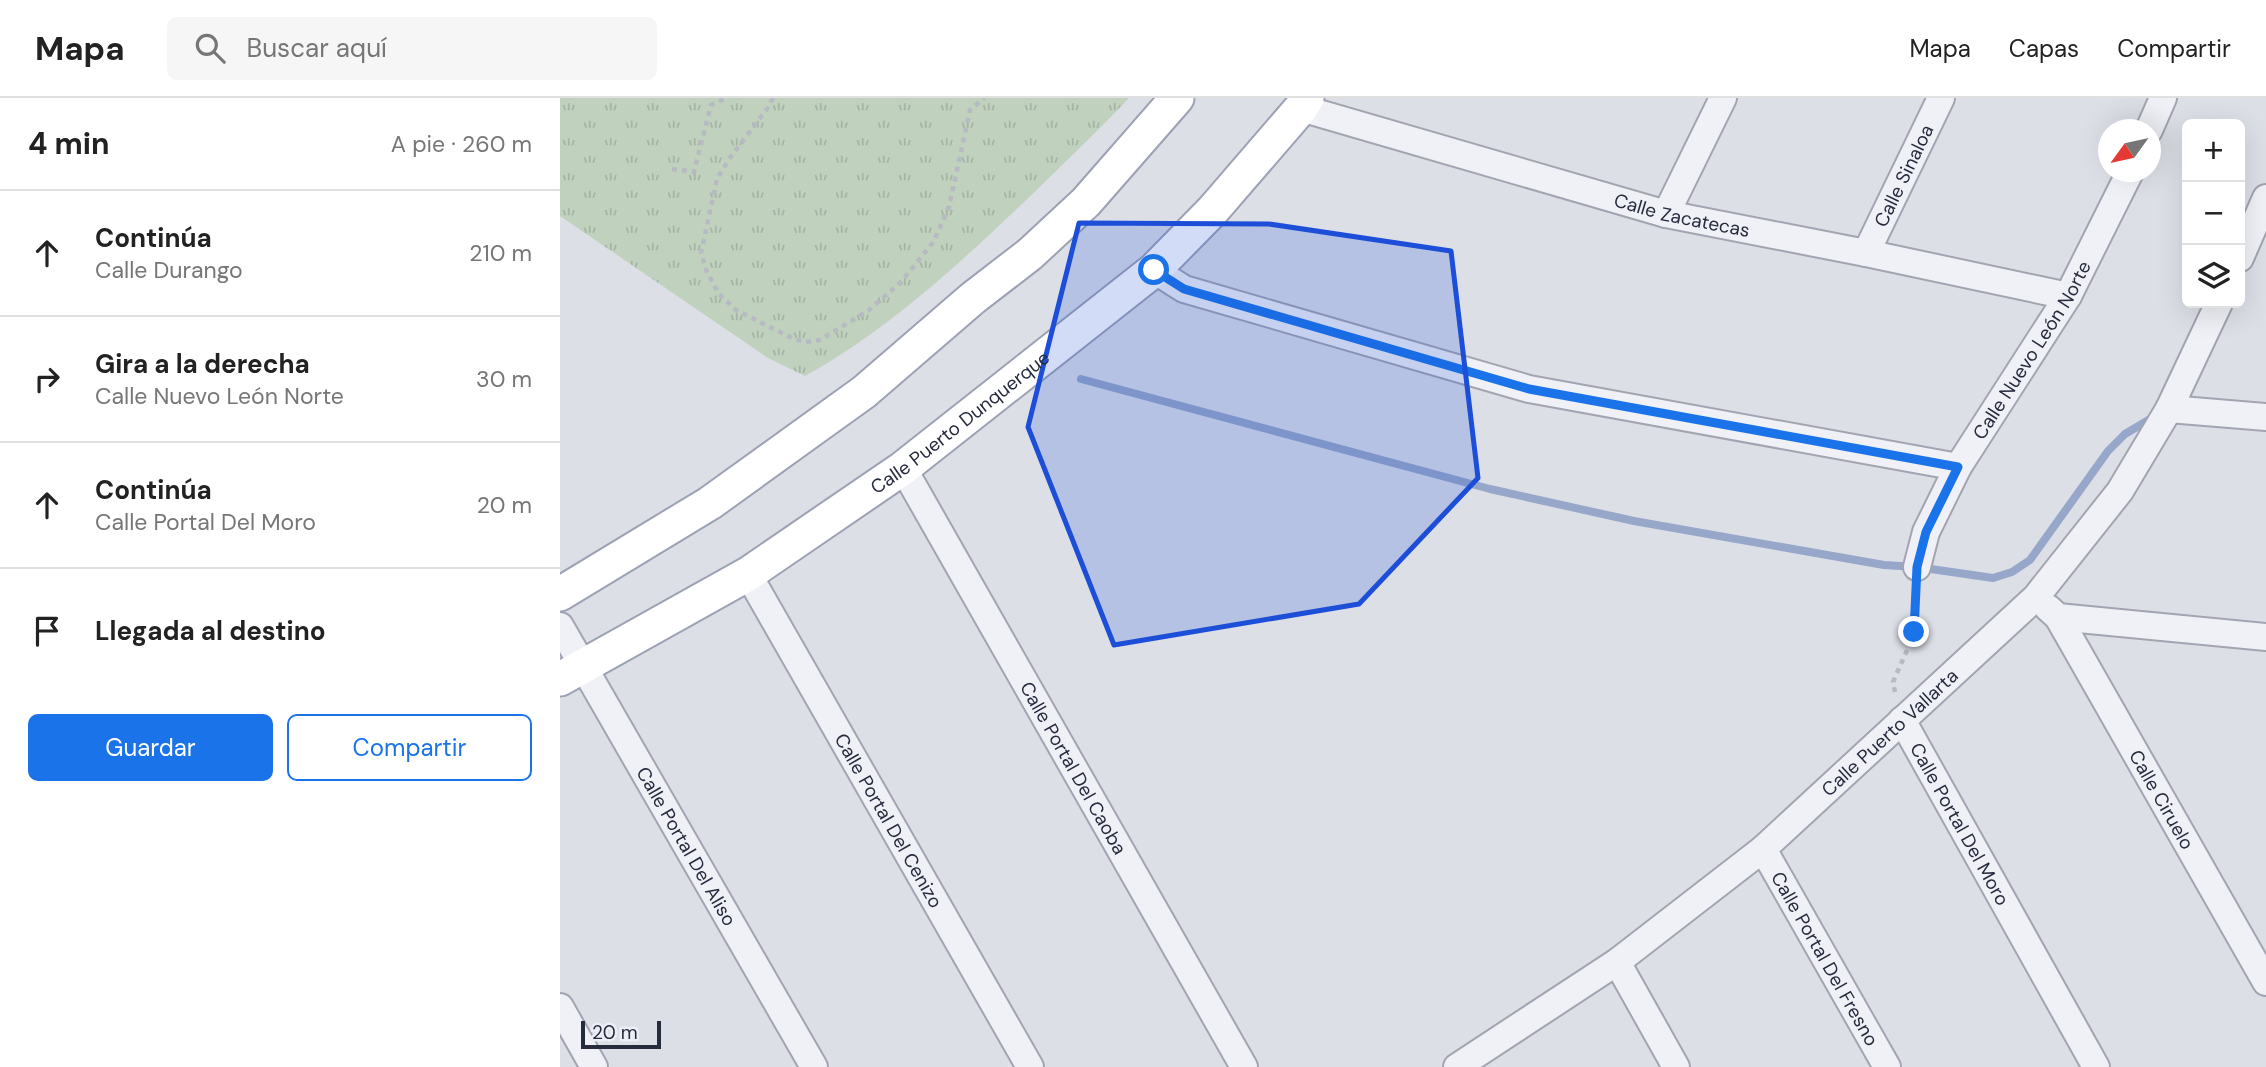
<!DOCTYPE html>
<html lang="es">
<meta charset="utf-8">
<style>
:root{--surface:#fff;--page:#f6f6f6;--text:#222;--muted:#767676;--line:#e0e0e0;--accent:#1a73e8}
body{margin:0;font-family:"DM Sans",sans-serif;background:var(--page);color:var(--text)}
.controls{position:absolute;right:21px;top:21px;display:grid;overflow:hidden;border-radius:10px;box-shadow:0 7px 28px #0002}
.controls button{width:63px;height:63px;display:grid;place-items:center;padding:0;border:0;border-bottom:2px solid var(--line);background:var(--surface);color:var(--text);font:35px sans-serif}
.compass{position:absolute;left:1538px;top:21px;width:63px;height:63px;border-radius:50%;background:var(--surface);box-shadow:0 7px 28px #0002;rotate:237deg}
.scale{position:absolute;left:21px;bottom:18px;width:80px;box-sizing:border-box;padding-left:7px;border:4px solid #262b3e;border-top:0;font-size:19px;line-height:24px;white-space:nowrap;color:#262b3e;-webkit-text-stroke:5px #eceef5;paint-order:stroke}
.stop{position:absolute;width:21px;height:21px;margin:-16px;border:5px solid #1a73e8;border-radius:50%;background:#fff}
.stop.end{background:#1a73e8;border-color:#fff;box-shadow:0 2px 7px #0008}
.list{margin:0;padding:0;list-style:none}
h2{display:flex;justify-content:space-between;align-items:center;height:91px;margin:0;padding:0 28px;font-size:30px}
h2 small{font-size:23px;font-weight:400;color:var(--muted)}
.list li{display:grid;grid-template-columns:46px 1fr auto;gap:21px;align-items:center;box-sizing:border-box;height:126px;padding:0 28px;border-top:2px solid var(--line)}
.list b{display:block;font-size:26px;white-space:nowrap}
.list p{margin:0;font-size:23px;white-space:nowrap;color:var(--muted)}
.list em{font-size:23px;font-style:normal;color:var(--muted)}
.actions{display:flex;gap:14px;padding:21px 28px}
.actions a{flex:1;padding:16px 0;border:2px solid var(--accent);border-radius:10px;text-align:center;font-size:24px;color:var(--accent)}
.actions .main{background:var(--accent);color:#fff}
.icon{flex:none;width:38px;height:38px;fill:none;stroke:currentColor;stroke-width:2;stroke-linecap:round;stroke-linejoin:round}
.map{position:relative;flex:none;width:1706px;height:969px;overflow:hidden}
header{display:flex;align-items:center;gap:42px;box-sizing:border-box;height:98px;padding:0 35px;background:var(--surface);border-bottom:2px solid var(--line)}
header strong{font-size:33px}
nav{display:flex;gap:38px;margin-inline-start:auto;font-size:24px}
.search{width:490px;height:63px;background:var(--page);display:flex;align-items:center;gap:18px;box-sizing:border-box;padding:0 24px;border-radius:10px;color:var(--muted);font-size:26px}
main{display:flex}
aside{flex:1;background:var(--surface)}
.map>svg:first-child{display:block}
</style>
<header>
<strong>Mapa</strong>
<div class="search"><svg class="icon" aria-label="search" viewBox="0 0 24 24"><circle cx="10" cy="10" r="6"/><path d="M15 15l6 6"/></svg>Buscar aquí</div>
<nav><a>Mapa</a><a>Capas</a><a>Compartir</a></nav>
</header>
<main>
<aside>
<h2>4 min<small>A pie · 260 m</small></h2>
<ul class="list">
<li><svg class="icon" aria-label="ahead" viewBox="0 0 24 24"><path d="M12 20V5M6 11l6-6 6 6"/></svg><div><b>Continúa</b><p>Calle Durango</p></div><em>210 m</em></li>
<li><svg class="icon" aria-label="right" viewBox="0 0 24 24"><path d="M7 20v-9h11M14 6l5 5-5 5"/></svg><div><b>Gira a la derecha</b><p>Calle Nuevo León Norte</p></div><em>30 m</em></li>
<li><svg class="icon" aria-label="ahead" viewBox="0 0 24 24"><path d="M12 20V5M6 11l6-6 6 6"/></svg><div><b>Continúa</b><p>Calle Portal Del Moro</p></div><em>20 m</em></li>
<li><svg class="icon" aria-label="arrive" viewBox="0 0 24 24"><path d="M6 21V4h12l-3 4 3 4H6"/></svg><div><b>Llegada al destino</b></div></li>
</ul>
<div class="actions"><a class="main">Guardar</a><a>Compartir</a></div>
</aside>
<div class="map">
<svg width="1706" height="969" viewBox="0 0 1706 969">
<defs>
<pattern id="grass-tufts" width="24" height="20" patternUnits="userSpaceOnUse" patternTransform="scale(1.75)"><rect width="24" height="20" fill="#c0d1be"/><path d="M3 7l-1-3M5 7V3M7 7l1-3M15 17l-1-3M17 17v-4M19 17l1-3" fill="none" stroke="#a5b4a4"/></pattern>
</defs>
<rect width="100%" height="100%" fill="#dddfe7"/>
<path fill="url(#grass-tufts)" d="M0,0H569C534,37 498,71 462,106C396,169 326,233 245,278L208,260L0,118Z"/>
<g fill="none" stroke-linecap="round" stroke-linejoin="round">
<path stroke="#97a7c9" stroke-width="8" d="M521,281L930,391L1074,423L1324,467L1357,469L1433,480L1452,474L1470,462L1548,353L1565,336L1597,317"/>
<defs>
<g id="minor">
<path id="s1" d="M741,10L1106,116L1306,155L1508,198"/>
<path d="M1589,32L1603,0"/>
<path d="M1106,116L1163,0"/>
<path id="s2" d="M1306,155L1381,0"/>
<path d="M1680,160L1706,100"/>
<path d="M594,172L624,191L969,291L1398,369"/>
<path d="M1609,311L1706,319"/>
<path id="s3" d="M343,370L684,969"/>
<path id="s4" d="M1357,469L1366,434L1398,369L1508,198L1570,74"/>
<path id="s5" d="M188,476L470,969"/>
<path d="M1488,510L1498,519L1706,539"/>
<path id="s6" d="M1498,519L1706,884"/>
<path id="s7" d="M0,528L254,969"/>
<path id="s8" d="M1342,622L1536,969"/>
<path id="s9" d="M1203,751L1327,969"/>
<path d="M1057,864L1116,969"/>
<path d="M0,909L34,969"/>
<path id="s10" d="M897,969L1057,864L1203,751L1476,499L1560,393L1609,311L1659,205"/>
</g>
<g id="major">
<path d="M0,496L150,405L304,294L413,200L470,156L526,104L617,0"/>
<path id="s11" d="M0,581L188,476L343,370L594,172L653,112L741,10L747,0"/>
</g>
</defs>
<use href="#minor" stroke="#a2a5b1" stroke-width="30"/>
<use href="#major" stroke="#9ca1b3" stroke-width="37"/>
<g stroke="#b7bac2" stroke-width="4.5" stroke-dasharray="5 5" stroke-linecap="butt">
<path d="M213,0L207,11L169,61L157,81L141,155L147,174L159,196L176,212L234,241L246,244L260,242L309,212L341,184L374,143L389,109L410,12L424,0"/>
<path d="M112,71L134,74L151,7L167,0"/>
<path d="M1335,594L1333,584L1355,534L1356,492"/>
</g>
<use href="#minor" stroke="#f0f1f6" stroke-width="26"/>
<use href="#major" stroke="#fff" stroke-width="33"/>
</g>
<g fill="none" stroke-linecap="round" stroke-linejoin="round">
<path stroke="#1a73e8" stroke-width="9" d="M594,172L624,191L969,291L1398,369L1366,434L1357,469L1354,534"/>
</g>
<path fill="#1d4ed8" fill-opacity="0.2" stroke="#1d4ed8" stroke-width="5" stroke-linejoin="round" d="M519,125L709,126L891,153L918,380L799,506L554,547L468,329Z"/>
<g text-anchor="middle" stroke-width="5" stroke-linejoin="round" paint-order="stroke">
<g font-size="19" fill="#262b3e" stroke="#eceef5">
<text dy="7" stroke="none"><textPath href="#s2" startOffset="86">Calle Sinaloa</textPath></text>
<text dy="7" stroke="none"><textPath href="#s1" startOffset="396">Calle Zacatecas</textPath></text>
<text dy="7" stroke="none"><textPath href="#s4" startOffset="247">Calle Nuevo León Norte</textPath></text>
<text dy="7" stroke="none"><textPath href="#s11" startOffset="476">Calle Puerto Dunquerque</textPath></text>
<text dy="7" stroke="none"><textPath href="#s10" startOffset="548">Calle Puerto Vallarta</textPath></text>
<text dy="7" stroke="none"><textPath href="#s3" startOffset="345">Calle Portal Del Caoba</textPath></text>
<text dy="7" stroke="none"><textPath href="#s6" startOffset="210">Calle Ciruelo</textPath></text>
<text dy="7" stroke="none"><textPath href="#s5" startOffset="284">Calle Portal Del Cenizo</textPath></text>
<text dy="7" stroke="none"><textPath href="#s8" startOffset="119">Calle Portal Del Moro</textPath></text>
<text dy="7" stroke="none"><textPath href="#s7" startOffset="254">Calle Portal Del Aliso</textPath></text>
<text dy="7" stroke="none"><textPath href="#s9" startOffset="126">Calle Portal Del Fresno</textPath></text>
</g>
</g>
</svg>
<div class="controls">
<button>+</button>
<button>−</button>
<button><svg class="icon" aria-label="layers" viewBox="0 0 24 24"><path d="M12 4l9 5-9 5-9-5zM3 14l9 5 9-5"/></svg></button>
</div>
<svg class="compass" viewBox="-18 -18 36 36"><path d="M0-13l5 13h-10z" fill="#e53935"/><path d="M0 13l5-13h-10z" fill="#767676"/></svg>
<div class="scale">20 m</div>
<div class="stop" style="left:594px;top:172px"></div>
<div class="stop end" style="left:1354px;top:534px"></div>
</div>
</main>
